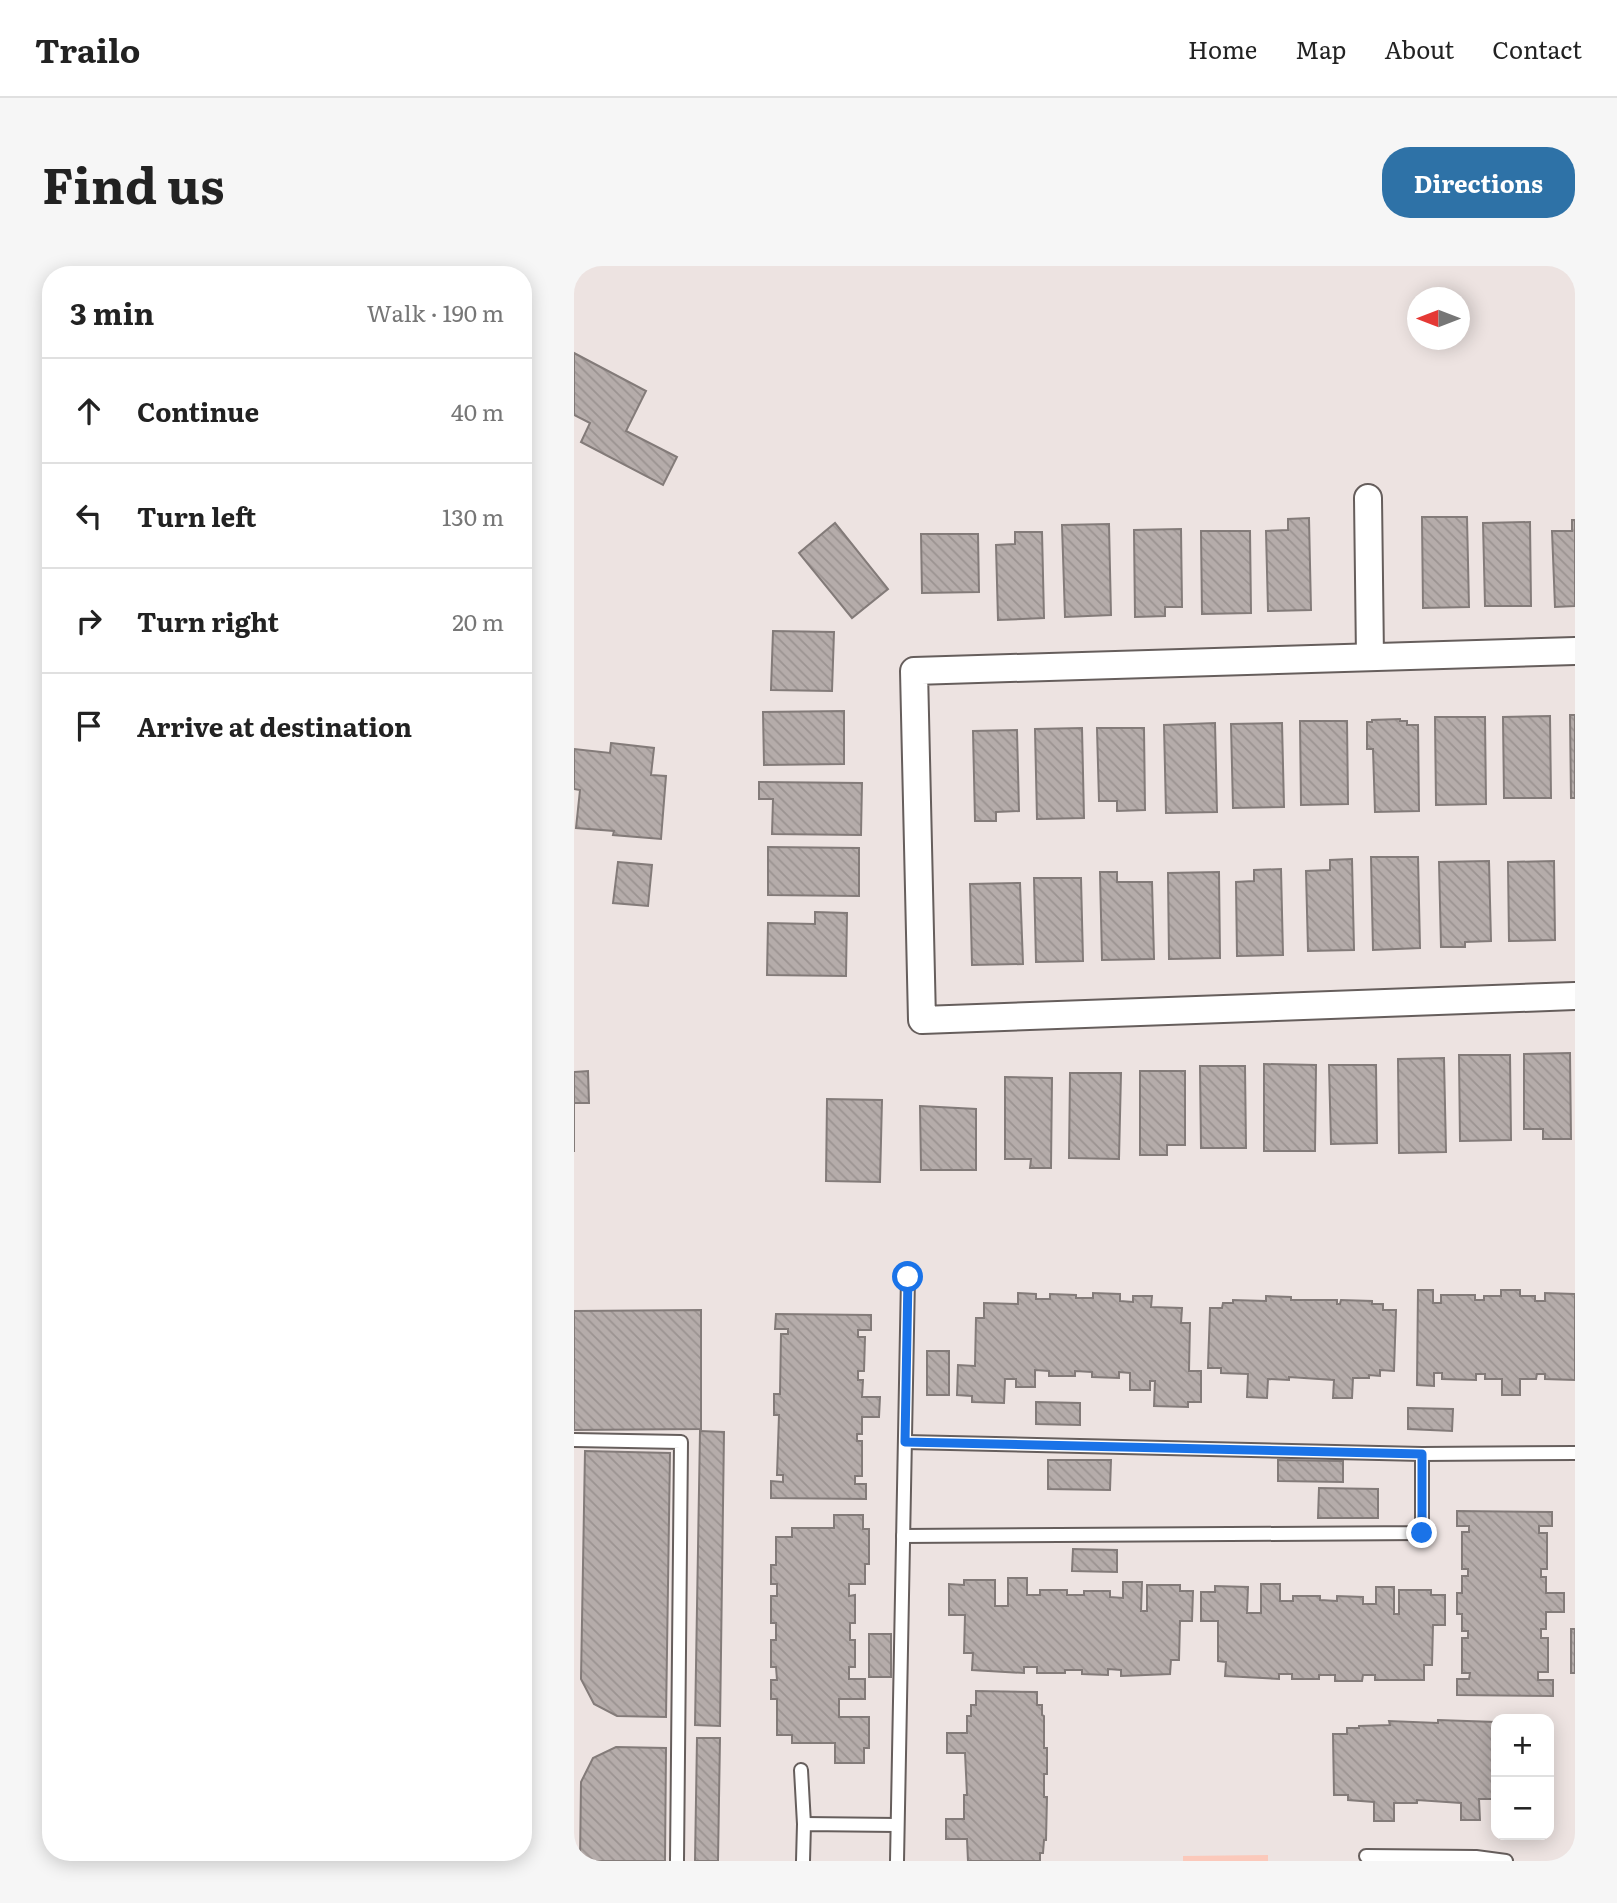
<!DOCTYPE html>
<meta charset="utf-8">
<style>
:root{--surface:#fff;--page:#f6f6f6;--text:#222;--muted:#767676;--line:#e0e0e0;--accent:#2e72a7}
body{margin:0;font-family:Literata,serif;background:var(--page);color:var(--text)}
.controls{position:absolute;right:21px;bottom:21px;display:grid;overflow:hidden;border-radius:14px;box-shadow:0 4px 18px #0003}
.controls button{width:63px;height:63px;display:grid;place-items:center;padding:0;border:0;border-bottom:2px solid var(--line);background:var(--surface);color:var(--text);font:35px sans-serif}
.compass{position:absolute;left:833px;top:21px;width:63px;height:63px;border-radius:50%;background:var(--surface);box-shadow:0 4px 18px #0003;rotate:270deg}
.stop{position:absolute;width:21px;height:21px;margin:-16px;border:5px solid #1a73e8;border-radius:50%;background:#fff}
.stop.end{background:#1a73e8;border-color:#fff;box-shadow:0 2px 7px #0008}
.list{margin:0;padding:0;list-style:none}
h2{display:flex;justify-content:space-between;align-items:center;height:91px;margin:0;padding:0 28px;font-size:30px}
h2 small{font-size:23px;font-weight:400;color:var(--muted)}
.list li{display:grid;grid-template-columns:46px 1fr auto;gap:21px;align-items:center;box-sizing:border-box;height:105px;padding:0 28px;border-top:2px solid var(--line)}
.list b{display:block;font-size:26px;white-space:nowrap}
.list em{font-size:23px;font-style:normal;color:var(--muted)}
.icon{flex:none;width:38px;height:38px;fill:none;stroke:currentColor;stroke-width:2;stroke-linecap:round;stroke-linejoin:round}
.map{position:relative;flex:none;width:1001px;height:1595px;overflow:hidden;border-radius:28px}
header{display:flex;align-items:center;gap:42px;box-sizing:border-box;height:98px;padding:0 35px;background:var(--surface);border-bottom:2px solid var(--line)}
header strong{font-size:33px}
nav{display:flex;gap:38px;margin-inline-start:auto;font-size:24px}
.intro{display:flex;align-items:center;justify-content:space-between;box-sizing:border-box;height:168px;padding:0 42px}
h1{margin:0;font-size:49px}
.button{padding:18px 32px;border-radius:28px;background:var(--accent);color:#fff;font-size:24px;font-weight:700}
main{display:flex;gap:42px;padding:0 42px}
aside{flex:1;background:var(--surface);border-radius:28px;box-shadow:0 4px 18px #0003}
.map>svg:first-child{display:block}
</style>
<header>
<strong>Trailo</strong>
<nav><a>Home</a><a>Map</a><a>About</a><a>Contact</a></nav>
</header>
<div class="intro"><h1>Find us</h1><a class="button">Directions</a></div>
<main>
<aside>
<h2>3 min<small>Walk · 190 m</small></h2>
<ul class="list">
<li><svg class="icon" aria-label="ahead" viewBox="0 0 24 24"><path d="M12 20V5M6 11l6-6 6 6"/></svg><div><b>Continue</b></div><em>40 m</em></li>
<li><svg class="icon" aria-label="left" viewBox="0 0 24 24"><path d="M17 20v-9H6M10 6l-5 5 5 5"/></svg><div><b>Turn left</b></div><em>130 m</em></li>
<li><svg class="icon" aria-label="right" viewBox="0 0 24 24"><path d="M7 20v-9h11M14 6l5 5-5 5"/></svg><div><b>Turn right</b></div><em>20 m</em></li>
<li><svg class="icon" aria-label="arrive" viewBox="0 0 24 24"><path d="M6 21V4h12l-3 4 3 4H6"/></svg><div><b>Arrive at destination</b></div></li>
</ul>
</aside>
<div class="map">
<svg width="1001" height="1595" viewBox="0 0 1001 1595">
<defs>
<pattern id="building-back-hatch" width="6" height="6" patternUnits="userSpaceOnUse" patternTransform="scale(1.75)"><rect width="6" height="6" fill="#b5acaa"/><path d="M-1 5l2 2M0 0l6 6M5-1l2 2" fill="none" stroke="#9b9391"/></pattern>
</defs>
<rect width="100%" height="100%" fill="#ede3e1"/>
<path fill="#fbc9bb" d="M694,1589V1595H609V1590Z"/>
<g fill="url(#building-back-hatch)" stroke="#837b79" stroke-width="2">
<path d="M0,87L72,125L52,165L103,191L89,219L7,176L16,157L0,149Z"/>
<path d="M848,251H893L895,341L849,342Z"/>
<path d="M735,252L737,344L694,345L692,265L714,264V253Z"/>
<path d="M998,254H1001V340L981,341L978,265H998Z"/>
<path d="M956,256L957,340H911L909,257Z"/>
<path d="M261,257L314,323L278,352L225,287Z"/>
<path d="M535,258L537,349L491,351L488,259Z"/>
<path d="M607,263L608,341H591V350L561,351L560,264Z"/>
<path d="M627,265H676L677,347L628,348Z"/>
<path d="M441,266H468L470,352L424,354L422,279L441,278Z"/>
<path d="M347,268H404L405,326L348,327Z"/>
<path d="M199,365L260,366L258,425L197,424Z"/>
<path d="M270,445V498L190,499L189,446Z"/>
<path d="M996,449H1001V532H997Z"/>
<path d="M976,450L977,532H930L929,451Z"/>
<path d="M861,451H911L912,538L862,539Z"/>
<path d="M826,453V455H833V459H844L845,545L801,546L799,483H793V456H798V454Z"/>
<path d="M726,455H773L774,538L727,539Z"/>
<path d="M641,457L643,546L592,547L590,459Z"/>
<path d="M708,457L710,541L659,542L657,458Z"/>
<path d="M508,462L510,552L463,553L461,463Z"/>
<path d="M523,462H570L571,544L543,545V535H525Z"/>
<path d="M443,464L445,545L422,546V555H401L399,465Z"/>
<path d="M37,477L80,482L77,509L92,510L87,573L39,569L40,565L2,562L6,524L0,523V483L36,487Z"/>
<path d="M185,516L288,517L287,569L198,568L199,533H185Z"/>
<path d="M194,581L285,582V630L194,629Z"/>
<path d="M797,591H844L846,682L799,684Z"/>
<path d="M778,593L780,684L734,685L732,605L756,604V594Z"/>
<path d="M915,595L917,675L891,676V681H867L865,596Z"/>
<path d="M980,595L981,674L935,675L934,596Z"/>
<path d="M44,596L78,599L74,640L39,637Z"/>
<path d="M707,603L709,689L663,690L662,616L680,615V604Z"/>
<path d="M526,606H543V616H578L580,693L528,694Z"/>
<path d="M645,606L646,692L595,693L594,607Z"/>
<path d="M460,612H507L509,695L462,696Z"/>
<path d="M446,617L449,698L398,699L396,618Z"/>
<path d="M241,646L273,647L272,710L193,709L194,657L241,658Z"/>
<path d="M996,787L997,873H969V863H950V788Z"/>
<path d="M885,789H936L937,874L886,875Z"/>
<path d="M870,792L872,886L825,887L824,793Z"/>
<path d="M690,798L742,799L741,885H690Z"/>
<path d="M755,799H802L803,877L757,878Z"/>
<path d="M626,800H671L672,882H627Z"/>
<path d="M14,805L15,837H0V886V806Z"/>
<path d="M566,805H611V879H593V889H566Z"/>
<path d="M496,807H547L545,893L495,892Z"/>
<path d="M431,811L478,812L477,902H456L457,893H431Z"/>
<path d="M253,833L308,834L306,916L252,915Z"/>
<path d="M346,840L402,843V904H347Z"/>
<path d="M844,1024H859V1037H867V1029H901V1034H910V1030H927V1024H946V1030H961V1035H971V1027L1001,1028V1114L971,1113V1108H963L962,1113H946V1129H928V1113H911V1108H902V1114L868,1113V1107H860V1120L843,1119Z"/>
<path d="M444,1027L462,1028V1033H476V1028L502,1029V1032H519V1027L546,1028V1035L559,1036V1030H578L577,1041L608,1042L607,1057H616L615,1105H627V1136H614V1141L580,1140L581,1115H576V1124H556V1107L545,1106V1112L518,1111V1106L501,1105V1110H475V1105L461,1104V1121H442V1113H431L430,1137L398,1136V1130L383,1129L384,1099L401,1100L402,1052H410V1037L444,1038Z"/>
<path d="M692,1030L717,1031V1034H763V1038H766L767,1034L798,1035V1038H809V1044H822L820,1105L806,1104V1110L795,1109V1112H779L778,1132H759L760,1114L715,1111V1114L694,1113L693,1132L673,1131L674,1108L647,1107V1102H634L636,1042H648L649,1037H659V1034L692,1035Z"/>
<path d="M127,1044V1163L0,1164V1045Z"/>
<path d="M202,1048L297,1049V1064H284V1071H291L290,1105H284V1114H289L288,1131H306L305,1151H288V1168H283V1175H288V1210H281V1218H292V1233L197,1232V1215L209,1216V1209H203L205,1149H200V1128H206L207,1068H214V1063H201Z"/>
<rect x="353" y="1085" width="22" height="44"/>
<path d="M462,1136L506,1137V1159L462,1158Z"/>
<path d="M834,1142L879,1143L878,1165L834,1163Z"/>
<path d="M126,1165L150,1166L146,1460L121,1459Z"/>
<path d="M11,1185L96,1187L92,1451L43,1450L20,1438L7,1413Z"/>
<path d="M474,1194H537L536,1224L474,1223Z"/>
<path d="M704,1194L769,1195V1216L704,1215Z"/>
<path d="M745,1222L804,1223V1252H744Z"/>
<path d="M883,1245L978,1246V1260H965V1267H973V1303H967V1311H972V1327H990V1346H972V1363H967V1372H974V1406H964V1414H979V1430L883,1429V1413H895L896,1407H888V1372H894V1365H888V1348H883V1327H888V1310H894V1303H888V1266H895V1260H883Z"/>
<path d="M260,1249H289V1263H295V1298H291V1318H275V1330L281,1329V1357H276V1374H281V1401H275V1413H291V1433H265V1451H295V1482H290V1497H261V1477H218V1469H203V1433H197V1414H203L202,1401H197V1374H202V1357H197V1330H203V1318H197V1299H202V1271H218V1262H260Z"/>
<path d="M499,1283L543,1284V1306L498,1305Z"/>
<path d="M434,1312H453V1329H466V1324H493V1329H510V1325H536V1331L549,1332V1316H568L567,1345H573V1319H606V1325H619L618,1355H606L605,1394H597L596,1408L547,1410V1404L534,1403V1409L508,1408V1404H491V1407H463V1401H450V1407L398,1404L399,1387H390L391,1349H375V1318L390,1319V1314H421V1340H434Z"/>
<path d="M687,1318H706V1335H719V1330H746V1334L763,1335V1330L789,1331V1338H802V1321H820V1348H825V1324H857V1329H871V1359H859L858,1399H850V1414H801V1409H789L788,1415H761V1409H745V1413H718V1408H705V1413L651,1410L652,1396L644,1395V1355H627V1326H641V1320L674,1321L673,1347H687Z"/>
<rect x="997" y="1363" width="4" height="44"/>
<rect x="295" y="1368" width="22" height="43"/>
<path d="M402,1425L463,1426V1439H468V1449L470,1450V1482H473V1508H470V1531H473L472,1574H470L469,1587H466V1595H394L393,1573H372V1553H390V1529H393L391,1487H373V1467H393V1450H397V1439H402Z"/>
<path d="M864,1454L921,1456L922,1530L921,1533H905L906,1554H887V1537L843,1534V1537H820V1555H800V1536L774,1534V1529H760L759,1468H773V1462H785V1460L816,1459L815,1455L864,1457Z"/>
<path d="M123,1472H146L144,1595H121Z"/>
<path d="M42,1481L92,1482L91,1595H6L7,1516L19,1492Z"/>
</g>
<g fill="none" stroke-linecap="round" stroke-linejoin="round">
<defs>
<g id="lane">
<path d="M0,1174L107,1176L103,1595"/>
<path d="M331,1176L848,1188L1001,1187"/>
<path d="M329,1270L848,1267V1188"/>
<path d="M227,1504L230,1558"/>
<path d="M792,1590L902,1591L932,1595"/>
<path d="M229,1595L230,1558L323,1559"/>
<path d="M323,1595L334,1011"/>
</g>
<g id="street">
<path d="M794,232L796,391"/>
<path d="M1001,385L340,405L348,754L1001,730"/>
</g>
</defs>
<use href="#lane" stroke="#665e5c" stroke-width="16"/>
<use href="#street" stroke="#665e5c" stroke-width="30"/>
<use href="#lane" stroke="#fff" stroke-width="12"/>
<use href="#street" stroke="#fff" stroke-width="26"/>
</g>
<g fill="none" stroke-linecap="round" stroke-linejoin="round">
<path stroke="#1a73e8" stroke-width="9" d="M334,1011L331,1176L848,1188V1267"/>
</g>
</svg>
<div class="controls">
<button>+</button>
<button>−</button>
</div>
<svg class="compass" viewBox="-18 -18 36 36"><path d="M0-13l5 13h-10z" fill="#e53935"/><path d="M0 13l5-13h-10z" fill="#767676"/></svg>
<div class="stop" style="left:334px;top:1011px"></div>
<div class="stop end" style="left:848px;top:1267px"></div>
</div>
</main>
